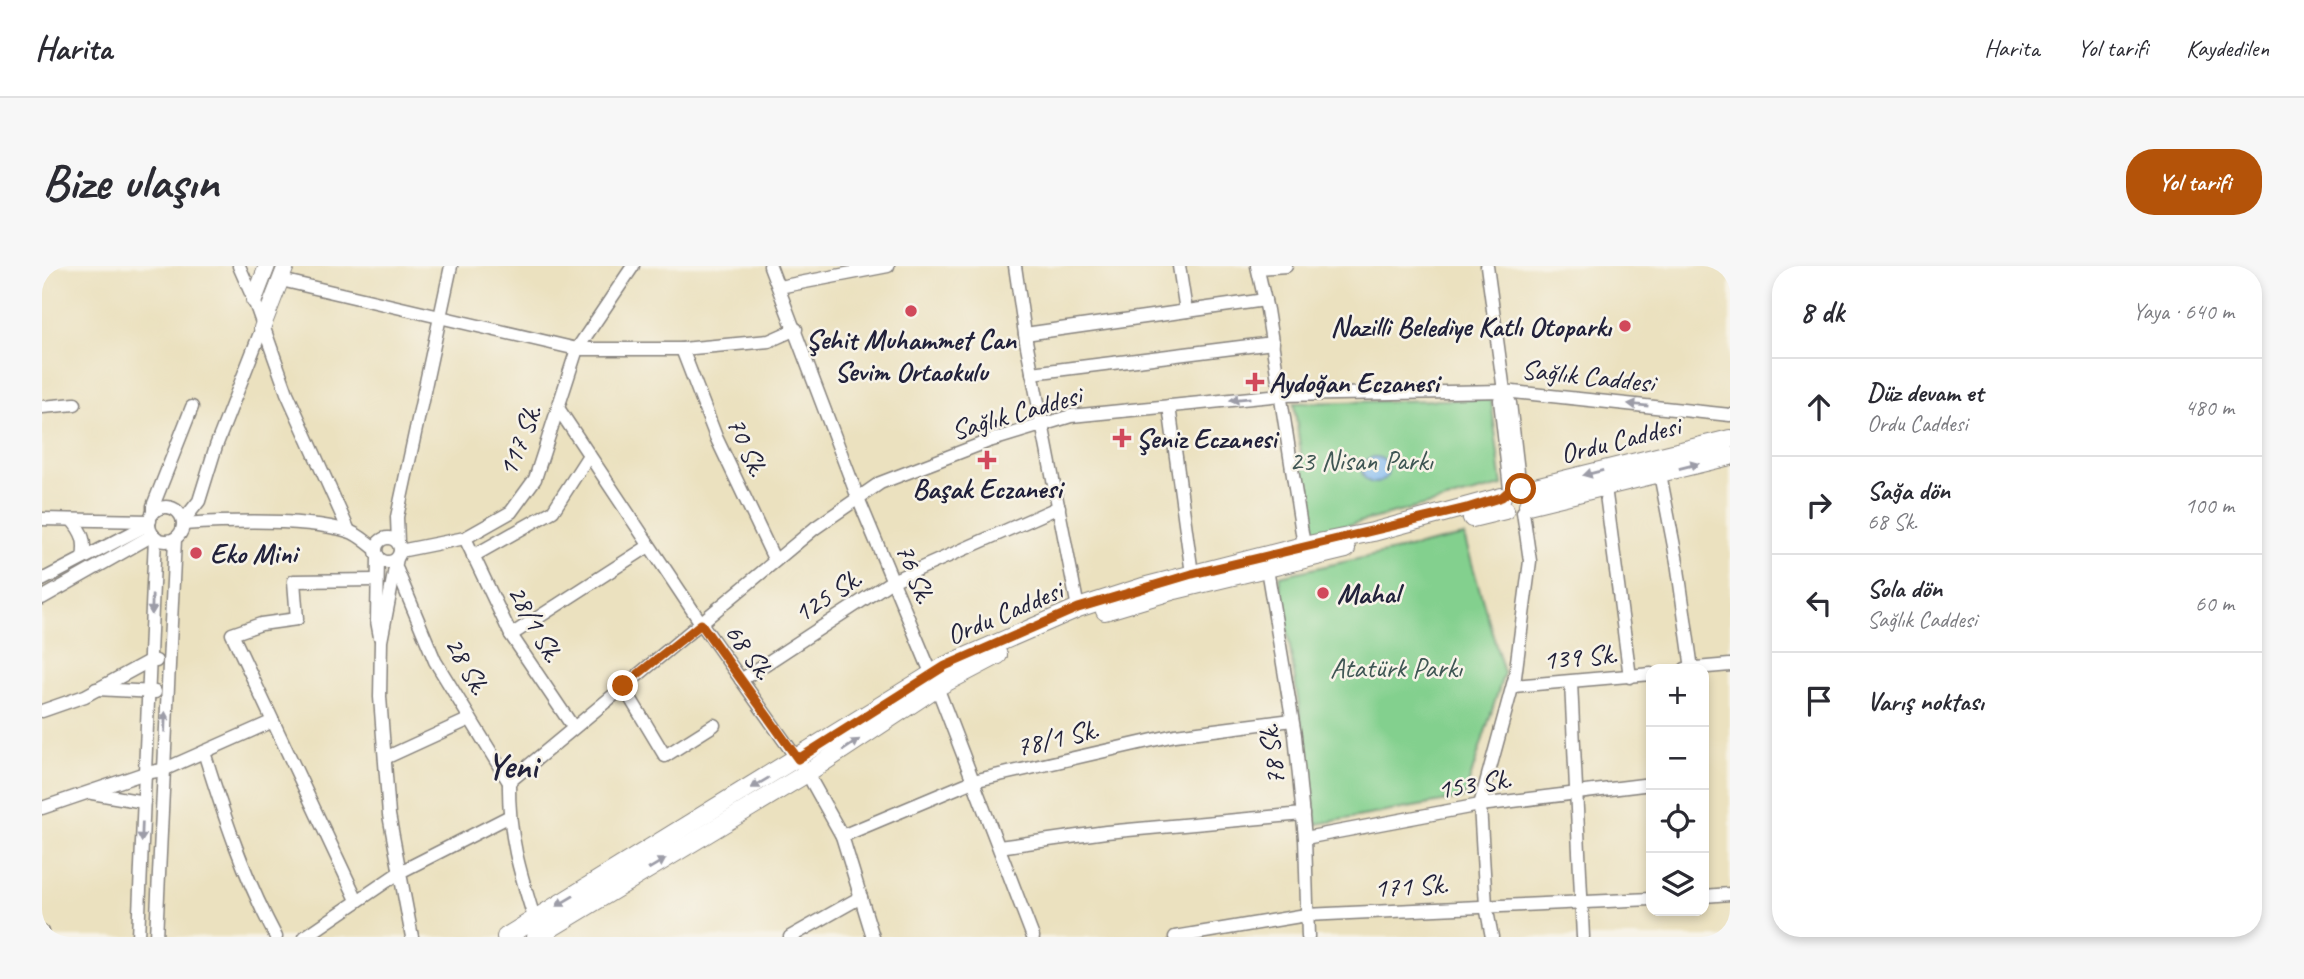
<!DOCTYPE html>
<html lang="tr">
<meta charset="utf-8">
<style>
:root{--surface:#fff;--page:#f7f7f7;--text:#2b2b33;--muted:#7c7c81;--line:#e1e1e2;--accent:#b45309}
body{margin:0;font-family:Caveat,sans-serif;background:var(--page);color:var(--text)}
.controls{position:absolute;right:21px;bottom:21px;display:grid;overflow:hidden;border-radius:14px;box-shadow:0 4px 10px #0003}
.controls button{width:63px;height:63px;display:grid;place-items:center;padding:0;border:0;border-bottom:2px solid var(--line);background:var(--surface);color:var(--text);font:35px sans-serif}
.stop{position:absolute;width:21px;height:21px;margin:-16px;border:5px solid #b45309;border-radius:50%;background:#fff}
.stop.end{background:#b45309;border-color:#fff;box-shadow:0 2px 7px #0008}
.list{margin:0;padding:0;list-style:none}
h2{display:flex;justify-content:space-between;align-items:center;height:91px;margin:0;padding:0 28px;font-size:30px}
h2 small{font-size:23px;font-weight:400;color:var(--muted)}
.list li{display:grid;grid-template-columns:46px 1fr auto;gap:21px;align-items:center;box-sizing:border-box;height:98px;padding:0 28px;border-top:2px solid var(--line)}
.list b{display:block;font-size:26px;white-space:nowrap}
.list p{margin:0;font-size:23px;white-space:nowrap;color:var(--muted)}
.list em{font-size:23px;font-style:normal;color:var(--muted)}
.icon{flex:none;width:38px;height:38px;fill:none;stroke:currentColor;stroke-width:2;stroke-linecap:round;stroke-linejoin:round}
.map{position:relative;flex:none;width:1688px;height:671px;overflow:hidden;border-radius:28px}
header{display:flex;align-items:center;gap:42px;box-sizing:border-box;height:98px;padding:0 35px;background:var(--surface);border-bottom:2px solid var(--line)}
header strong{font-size:33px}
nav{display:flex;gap:38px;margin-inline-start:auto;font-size:24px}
.intro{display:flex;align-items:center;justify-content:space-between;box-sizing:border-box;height:168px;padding:0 42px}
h1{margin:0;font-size:49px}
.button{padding:18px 32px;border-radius:28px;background:var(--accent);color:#fff;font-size:24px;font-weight:700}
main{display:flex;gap:42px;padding:0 42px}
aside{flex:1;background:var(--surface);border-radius:28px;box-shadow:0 4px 10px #0003}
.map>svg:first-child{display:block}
</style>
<header>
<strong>Harita</strong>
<nav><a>Harita</a><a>Yol tarifi</a><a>Kaydedilen</a></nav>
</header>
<div class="intro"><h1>Bize ulaşın</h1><a class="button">Yol tarifi</a></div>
<main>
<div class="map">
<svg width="1688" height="671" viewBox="0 0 1688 671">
<rect width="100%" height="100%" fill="#f7f3e8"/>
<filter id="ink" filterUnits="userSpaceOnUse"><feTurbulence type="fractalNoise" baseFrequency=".0143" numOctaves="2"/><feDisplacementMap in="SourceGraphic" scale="14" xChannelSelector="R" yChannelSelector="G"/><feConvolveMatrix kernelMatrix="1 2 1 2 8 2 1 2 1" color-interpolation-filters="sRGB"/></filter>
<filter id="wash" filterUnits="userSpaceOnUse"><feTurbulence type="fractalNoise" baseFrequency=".00686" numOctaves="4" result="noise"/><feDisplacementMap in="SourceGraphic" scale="28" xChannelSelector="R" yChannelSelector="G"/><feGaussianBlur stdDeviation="1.57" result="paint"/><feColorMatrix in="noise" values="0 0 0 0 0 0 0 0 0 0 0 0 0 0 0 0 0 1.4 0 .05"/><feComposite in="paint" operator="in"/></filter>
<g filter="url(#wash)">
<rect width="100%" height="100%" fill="#ebe1bf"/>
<g fill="#83d08e" stroke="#527964" stroke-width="2">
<path d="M1449,133L1460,220L1270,268L1252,137Z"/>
<path d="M1422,270L1462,407L1422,532L1275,558L1237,310Z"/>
</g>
<circle fill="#81baf2" stroke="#526e96" stroke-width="2" cx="1333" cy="204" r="13"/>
</g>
<g filter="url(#ink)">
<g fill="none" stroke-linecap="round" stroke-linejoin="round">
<defs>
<g id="minor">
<path d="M197,0L212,34L245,127L307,265"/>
<path d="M728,0L816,232L895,421L991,671"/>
<path d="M973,0L984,75L1036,342"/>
<path d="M1137,0L1144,45"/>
<path d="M1215,0L1225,44L1263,286"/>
<path d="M1445,0L1462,125L1458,134L1468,223"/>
<path d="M1216,2L1244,0"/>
<path d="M239,14L535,83H640L727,75L754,63"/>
<path d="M737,21L846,0"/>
<path d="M983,68L1223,34"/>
<path d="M640,83L674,171L733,295"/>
<path d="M990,107L1231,77"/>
<path d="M1462,127L1468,137L1478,223"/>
<path d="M1127,140L1150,308"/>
<path d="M0,141L33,138"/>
<path d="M516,142L659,357L765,507L800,570L831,671"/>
<path d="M1618,208L1635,296L1650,403"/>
<path d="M1563,221L1588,411"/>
<circle cx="124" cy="258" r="17"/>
<path d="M111,247V240L150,141"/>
<path d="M0,253L108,255"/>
<path d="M30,254C41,267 44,276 41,292"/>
<path d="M141,255L157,235L174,180L220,62"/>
<path d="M141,258C189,255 261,252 306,265C317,268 325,277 334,283"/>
<circle cx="346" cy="284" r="12"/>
<path d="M423,272L469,369L531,461"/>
<path d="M356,277L355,251L409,0"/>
<path d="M358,285L423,272L469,246L493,213L535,83L591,0"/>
<path d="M336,290L335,355L338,371"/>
<path d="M431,290L511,245L547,189"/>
<path d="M355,292L339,375L338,431L347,549L370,671"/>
<path d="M1225,303L1253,469L1263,572L1266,671"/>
<path d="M355,304L393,395L467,516"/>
<path d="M0,314L107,258"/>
<path d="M0,332L111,269"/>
<path d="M469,369L607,280"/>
<path d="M1643,403L1688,399"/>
<path d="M699,414L850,315L1017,241"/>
<path d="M1529,416L1541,671"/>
<path d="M581,420L623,490L672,459"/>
<path d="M1471,420L1609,408"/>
<path d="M54,423L113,426"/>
<path d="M0,445L43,430L109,394L114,395"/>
<path d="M162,486C182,550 202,611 234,671"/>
<path d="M343,492L428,453"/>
<path d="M467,516L773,262L838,217L947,175L1029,150L1239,129L1462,125L1688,149"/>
<path d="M467,516C466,571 479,610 495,661"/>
<path d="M50,527L102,536"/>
<path d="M0,542L103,507L121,504L229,456"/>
<path d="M800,570L931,515L1133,469L1250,454"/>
<path d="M1263,572L1438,539L1609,518"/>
<path d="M957,581L1064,566L1261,548"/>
<path d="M1662,630L1688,628"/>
<path d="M315,634L190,368L219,358L255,353L252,315L334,314"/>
<path d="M0,666L1,671"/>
<path d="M96,671L113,271"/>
<path d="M114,671L133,273"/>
<path d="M263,671L358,606L466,551"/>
<path d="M748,671L819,631"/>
<path d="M1133,671L1264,649L1609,633"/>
<path d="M1450,671L1444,640L1438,539L1473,411L1488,295L1481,246"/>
</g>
<g id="tertiary">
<path d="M212,34L225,0"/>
<path d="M220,62L244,0"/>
</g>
<g id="secondary">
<path d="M1481,224L1688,173"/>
<path d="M1486,239L1688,190"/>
<path d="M1430,252L1463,244"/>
<path d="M1063,345L1133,324L1304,283"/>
<path d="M464,671L903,400L1036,342L1101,321L1261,280L1331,266L1460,231"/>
<path d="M494,671L765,507L895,421L956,389"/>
</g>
</defs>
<use href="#minor" stroke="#86827d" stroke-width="15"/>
<use href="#tertiary" stroke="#86827d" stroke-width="18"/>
<use href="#secondary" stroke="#86827d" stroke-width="20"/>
<use href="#minor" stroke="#fff" stroke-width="12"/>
<use href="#tertiary" stroke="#fff" stroke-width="16"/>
<use href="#secondary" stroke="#fff" stroke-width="18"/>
</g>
<defs><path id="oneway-solid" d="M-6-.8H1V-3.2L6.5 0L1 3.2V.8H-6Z" transform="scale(1.75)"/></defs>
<g fill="#9c9ca7">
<use href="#oneway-solid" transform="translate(1198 133) rotate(174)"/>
<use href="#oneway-solid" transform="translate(1596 139) rotate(-174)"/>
<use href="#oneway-solid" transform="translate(1647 200) rotate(-14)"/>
<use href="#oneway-solid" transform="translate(1551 207) rotate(166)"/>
<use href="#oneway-solid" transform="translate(110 339) rotate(91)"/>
<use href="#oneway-solid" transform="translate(123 456) rotate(-88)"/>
<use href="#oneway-solid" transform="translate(809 479) rotate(-34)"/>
<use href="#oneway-solid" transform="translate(718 517) rotate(149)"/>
<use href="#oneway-solid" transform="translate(100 566) rotate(92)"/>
<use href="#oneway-solid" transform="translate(615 598) rotate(-31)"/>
<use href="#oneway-solid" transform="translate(523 635) rotate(149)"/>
</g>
</g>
<g fill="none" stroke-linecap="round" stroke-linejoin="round" filter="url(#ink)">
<path stroke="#b45309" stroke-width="9" d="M581,420L659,358L756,493L903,400L1036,342L1150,308L1425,242L1460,231L1470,222L1479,223"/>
</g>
<g fill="#d1495b" stroke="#f7f3e8" stroke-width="2.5">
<circle cx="869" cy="45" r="7"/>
<circle cx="1583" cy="60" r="7"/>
<path d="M1209.5 105.5h7v7h7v7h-7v7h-7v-7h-7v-7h7z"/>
<path d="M1076.5 161.5h7v7h7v7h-7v7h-7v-7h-7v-7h7z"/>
<path d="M941.5 183.5h7v7h7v7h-7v7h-7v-7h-7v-7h7z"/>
<circle cx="154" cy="287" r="7"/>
<circle cx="1281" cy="327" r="7"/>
</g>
<g text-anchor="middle" stroke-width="5" stroke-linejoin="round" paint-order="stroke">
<g font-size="28" font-weight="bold" fill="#22223b" stroke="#f7f3e8" text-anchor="start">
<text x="1569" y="70" text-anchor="end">Nazilli Belediye Katlı Otoparkı</text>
<text x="869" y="83" text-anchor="middle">Şehit Muhammet Can<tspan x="869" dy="32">Sevim Ortaokulu</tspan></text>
<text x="1227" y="126">Aydoğan Eczanesi</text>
<text x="1094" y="182">Şeniz Eczanesi</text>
<text x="945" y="232" text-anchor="middle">Başak Eczanesi</text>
<text x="168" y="297">Eko Mini</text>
<text x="1295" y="337">Mahal</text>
</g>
<g font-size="28" fill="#22223b" stroke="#f7f3e8">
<text transform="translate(1546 109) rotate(6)" y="10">Sağlık Caddesi</text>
<text transform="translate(974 146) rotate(-16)" y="10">Sağlık Caddesi</text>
<text transform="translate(1578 173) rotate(-14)" y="10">Ordu Caddesi</text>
<text transform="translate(477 174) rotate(-68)" y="10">117 Sk.</text>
<text transform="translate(706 180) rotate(66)" y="10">70 Sk.</text>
<text transform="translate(874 307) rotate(68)" y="10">76 Sk.</text>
<text transform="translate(785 329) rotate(-33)" y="10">125 Sk.</text>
<text transform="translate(962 346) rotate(-23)" y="10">Ordu Caddesi</text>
<text transform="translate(494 357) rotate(61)" y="10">28/1 Sk.</text>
<text transform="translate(708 385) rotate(54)" y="10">68 Sk.</text>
<text transform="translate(1538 390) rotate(-5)" y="10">139 Sk.</text>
<text transform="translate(426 399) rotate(61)" y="10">28 Sk.</text>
<text transform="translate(1015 471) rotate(-13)" y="10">78/1 Sk.</text>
<text transform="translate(1229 489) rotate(-97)" y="10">78 Sk.</text>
<text transform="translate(1432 517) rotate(-9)" y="10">153 Sk.</text>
<text transform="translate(1369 619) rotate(-3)" y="10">171 Sk.</text>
</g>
<g font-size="28" fill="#3f5654" stroke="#f7f3e8">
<text x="1319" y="204">23 Nisan Parkı</text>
<text x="1354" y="411">Atatürk Parkı</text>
</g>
<g font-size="35" font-weight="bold" fill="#22223b" stroke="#f7f3e8">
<text x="470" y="512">Yeni</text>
</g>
</g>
</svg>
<div class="controls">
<button>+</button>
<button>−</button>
<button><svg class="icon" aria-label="locate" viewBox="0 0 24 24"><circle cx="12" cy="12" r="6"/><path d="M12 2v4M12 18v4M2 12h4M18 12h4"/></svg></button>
<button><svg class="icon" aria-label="layers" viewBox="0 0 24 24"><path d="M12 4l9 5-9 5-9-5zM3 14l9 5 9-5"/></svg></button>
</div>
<div class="stop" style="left:1479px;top:223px"></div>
<div class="stop end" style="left:581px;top:420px"></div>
</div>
<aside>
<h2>8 dk<small>Yaya · 640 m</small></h2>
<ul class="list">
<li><svg class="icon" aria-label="ahead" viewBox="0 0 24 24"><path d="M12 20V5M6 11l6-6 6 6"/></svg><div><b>Düz devam et</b><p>Ordu Caddesi</p></div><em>480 m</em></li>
<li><svg class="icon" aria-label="right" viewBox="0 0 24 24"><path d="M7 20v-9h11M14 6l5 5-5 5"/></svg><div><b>Sağa dön</b><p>68 Sk.</p></div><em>100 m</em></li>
<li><svg class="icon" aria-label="left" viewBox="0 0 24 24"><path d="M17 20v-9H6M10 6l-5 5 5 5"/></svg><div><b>Sola dön</b><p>Sağlık Caddesi</p></div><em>60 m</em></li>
<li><svg class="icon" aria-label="arrive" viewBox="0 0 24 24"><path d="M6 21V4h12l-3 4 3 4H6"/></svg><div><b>Varış noktası</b></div></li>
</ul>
</aside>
</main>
